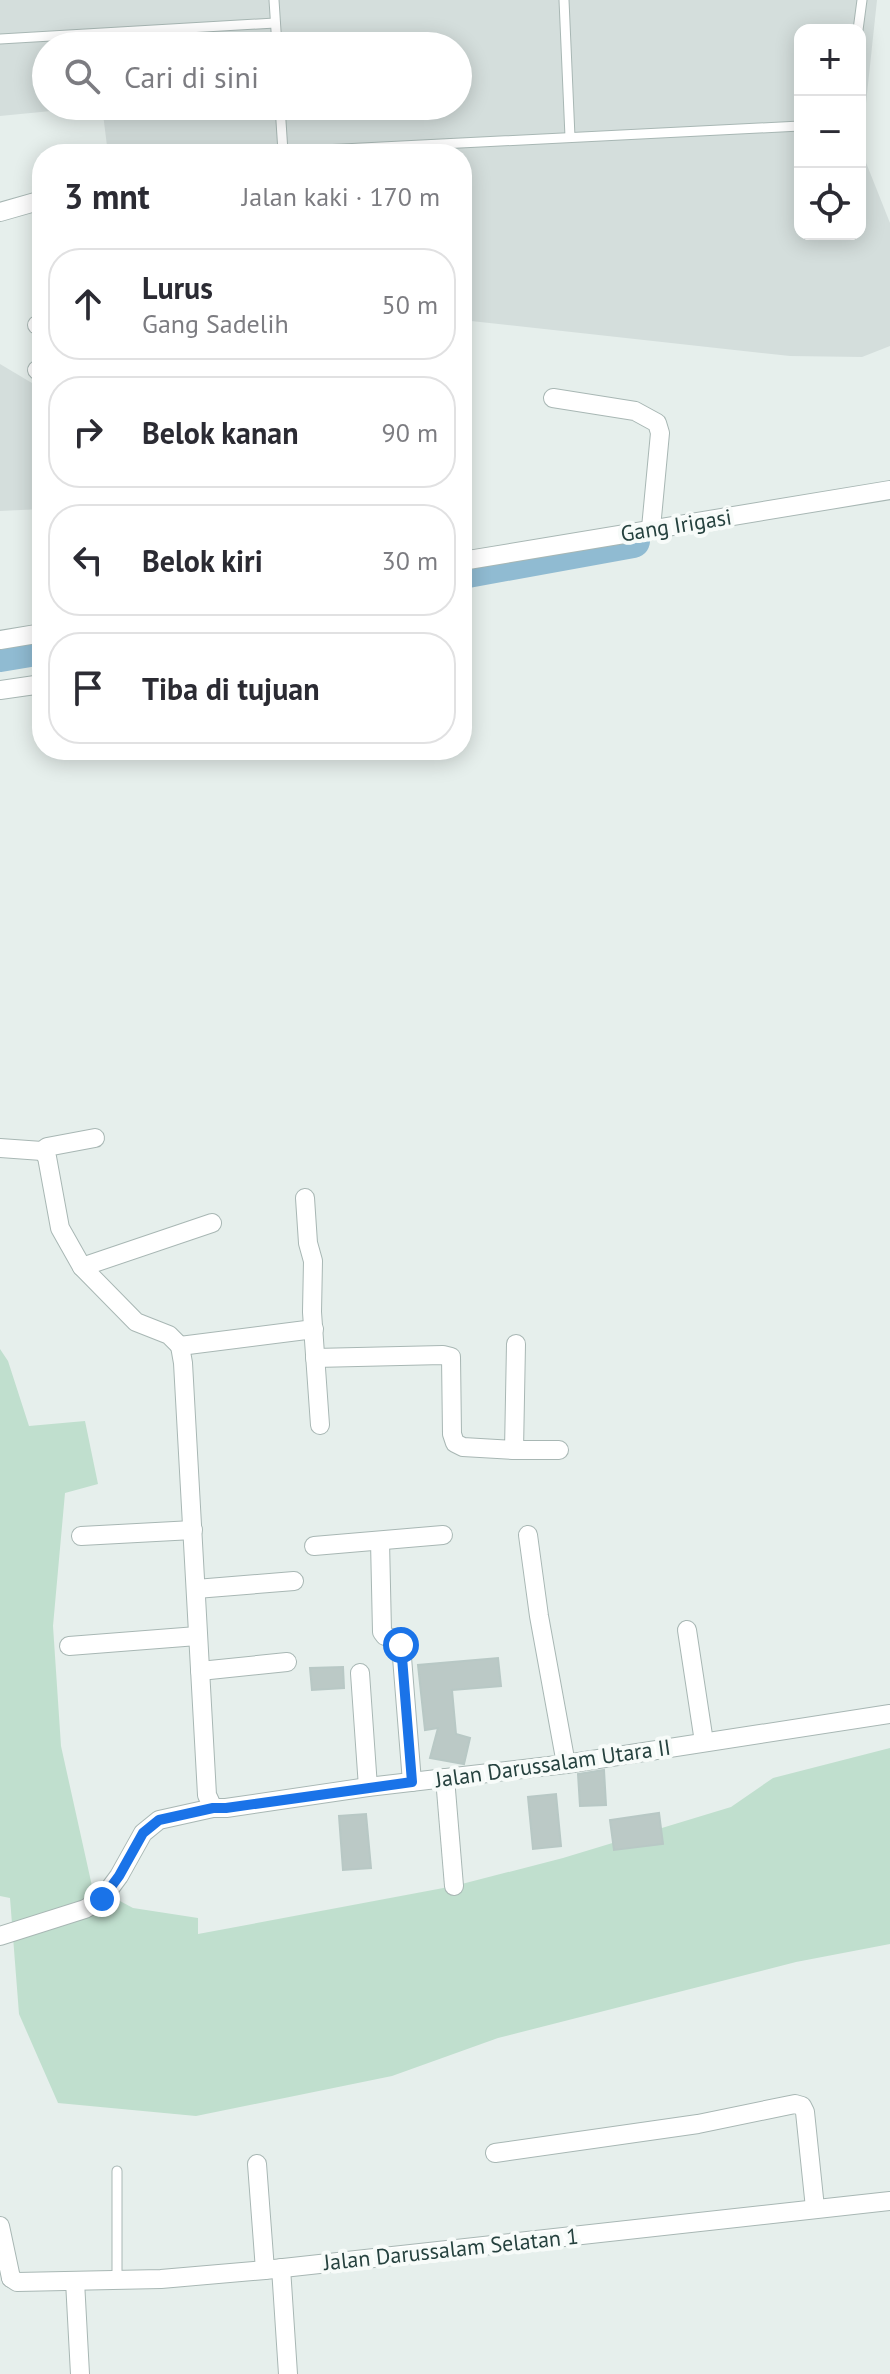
<!DOCTYPE html>
<html lang="id">
<meta charset="utf-8">
<style>
:root{--surface:#fff;--page:#f2f2f3;--text:#2b2b33;--muted:#7c7c81;--line:#e1e1e2}
body{margin:0;font-family:"PT Sans",sans-serif;background:var(--page);color:var(--text)}
.controls{position:absolute;right:24px;top:24px;display:grid;overflow:hidden;border-radius:16px;box-shadow:0 4px 20px #0003}
.controls button{width:72px;height:72px;display:grid;place-items:center;padding:0;border:0;border-bottom:2px solid var(--line);background:var(--surface);color:var(--text);font:40px sans-serif}
.stop{position:absolute;width:24px;height:24px;margin:-18px;border:6px solid #1a73e8;border-radius:50%;background:#fff}
.stop.end{background:#1a73e8;border-color:#fff;box-shadow:0 2px 8px #0008}
.list{margin:0;padding:0;list-style:none}
h2{display:flex;justify-content:space-between;align-items:center;height:104px;margin:0;padding:0 32px;font-size:34px}
h2 small{font-size:26px;font-weight:400;color:var(--muted)}
.list li{display:grid;grid-template-columns:52px 1fr auto;gap:24px;align-items:center;box-sizing:border-box;height:112px;margin:0 16px 16px;padding:0 16px;border:2px solid var(--line);border-radius:32px}
.list b{display:block;font-size:30px;white-space:nowrap}
.list p{margin:0;font-size:26px;white-space:nowrap;color:var(--muted)}
.list em{font-size:26px;font-style:normal;color:var(--muted)}
.icon{flex:none;width:44px;height:44px;fill:none;stroke:currentColor;stroke-width:2;stroke-linecap:round;stroke-linejoin:round}
.map{position:relative;flex:none;width:890px;height:2374px;overflow:hidden}
.search{position:absolute;background:var(--surface);box-shadow:0 4px 20px #0003;left:32px;top:32px;width:440px;height:88px;display:flex;align-items:center;gap:20px;box-sizing:border-box;padding:0 28px;border-radius:44px;color:var(--muted);font-size:30px}
.panel{position:absolute;background:var(--surface);box-shadow:0 4px 20px #0003;left:32px;top:144px;width:440px;height:616px;border-radius:32px}
.map>svg:first-child{display:block}
</style>
<div class="map">
<svg width="890" height="2374" viewBox="0 0 890 2374">
<rect width="100%" height="100%" fill="#e6efec"/>
<g fill="#d4dedc" fill-rule="evenodd">
<path d="M0,0H877L861,150L890,223V346L862,357L790,356L462,320V154H108L102,106L0,116ZM800,30H860V234H800ZM46,46H458V106H46Z"/>
<path d="M0,364L42,389V509L0,511Z"/>
</g>
<path fill="#c0dfce" d="M0,1349L8,1361L29,1426L85,1421L98,1484L65,1493L53,1626L61,1746L92,1886L133,1908L198,1918V1934L454,1886L563,1858L731,1807L773,1778L890,1748V1944L796,1962L498,2038L392,2076L196,2116L58,2103L19,2014L10,1898L0,1896Z"/>
<g fill="none" stroke-linecap="round" stroke-linejoin="round">
<g stroke="#90bbd2" stroke-width="34">
<path d="M462,572L633,541"/>
<path d="M0,655L42,648"/>
</g>
</g>
<g fill="#bbc9c6" stroke="#b8c8c5" stroke-width="2">
<path d="M498,1658L501,1686L452,1690L456,1734L470,1738L464,1764L430,1758L438,1728L425,1730L418,1665Z"/>
<path d="M343,1667L344,1688L312,1690L310,1668Z"/>
<path d="M604,1770L606,1805L580,1806L578,1774Z"/>
<path d="M556,1794L561,1846L533,1849L528,1797Z"/>
<path d="M659,1813L663,1844L614,1850L610,1820Z"/>
<path d="M366,1814L371,1868L343,1870L339,1816Z"/>
</g>
<g fill="none" stroke-linecap="round" stroke-linejoin="round">
<defs>
<g id="service">
<path d="M274,0L277,46"/>
<path d="M564,0L570,137"/>
<path d="M858,30L862,0"/>
<path d="M0,39L275,23"/>
<path d="M280,106L283,152L800,126"/>
<path d="M117,2279V2171"/>
</g>
<g id="minor">
<path d="M0,212L42,200"/>
<path d="M37,325H42"/>
<path d="M37,370L42,374"/>
<path d="M553,398L635,411L657,423L660,433L651,528"/>
<path d="M462,561L890,490"/>
<path d="M0,640L42,633"/>
<path d="M0,690L42,684"/>
<path d="M0,1148L42,1151L47,1157L60,1228L82,1267L136,1322L169,1335L180,1346"/>
<path d="M42,1151L47,1147L95,1138"/>
<path d="M305,1198L308,1243L313,1261L312,1312L320,1425"/>
<path d="M82,1267L212,1223"/>
<path d="M180,1346L183,1363L207,1795L213,1808"/>
<path d="M180,1346L314,1329"/>
<path d="M315,1358L443,1355L451,1357L452,1434L455,1443L463,1447L514,1450L516,1344"/>
<path d="M514,1450H559"/>
<path d="M528,1535L539,1616L566,1764"/>
<path d="M81,1536L193,1530"/>
<path d="M380,1541L382,1632L385,1636L398,1640L401,1645L412,1782"/>
<path d="M314,1546L443,1535"/>
<path d="M196,1589L294,1581"/>
<path d="M687,1630L704,1742"/>
<path d="M69,1646L197,1636"/>
<path d="M200,1671L287,1662"/>
<path d="M360,1673L368,1787"/>
<path d="M445,1778L454,1886"/>
<path d="M0,1936L85,1909L102,1899L119,1876L143,1833L159,1820L213,1808H226L368,1787L566,1764L890,1714"/>
<path d="M495,2153L698,2124L795,2104L802,2106L805,2112L815,2208"/>
<path d="M257,2164L265,2270"/>
<path d="M0,2226L11,2278"/>
<path d="M281,2268L288,2374"/>
<path d="M11,2278L17,2282L161,2279L265,2270L890,2201"/>
<path d="M75,2281L80,2374"/>
</g>
</defs>
<use href="#service" stroke="#a8b7b4" stroke-width="11"/>
<use href="#minor" stroke="#a8b7b4" stroke-width="20"/>
<use href="#service" stroke="#fff" stroke-width="9"/>
<use href="#minor" stroke="#fff" stroke-width="18"/>
</g>
<g fill="none" stroke-linecap="round" stroke-linejoin="round">
<path stroke="#1a73e8" stroke-width="10" d="M102,1899L119,1876L143,1833L159,1820L213,1808H226L412,1782L401,1645"/>
</g>
<g text-anchor="middle" stroke-width="8" stroke-linejoin="round" paint-order="stroke">
<g font-size="22" fill="#25413e" stroke="#f7fbf9">
<text transform="translate(676 525) rotate(-9)" y="8">Gang Irigasi</text>
<text transform="translate(553 1763) rotate(-8)" y="8">Jalan Darussalam Utara II</text>
<text transform="translate(451 2249) rotate(-6)" y="8">Jalan Darussalam Selatan 1</text>
</g>
</g>
</svg>
<div class="controls">
<button>+</button>
<button>−</button>
<button><svg class="icon" aria-label="locate" viewBox="0 0 24 24"><circle cx="12" cy="12" r="6"/><path d="M12 2v4M12 18v4M2 12h4M18 12h4"/></svg></button>
</div>
<div class="stop" style="left:401px;top:1645px"></div>
<div class="stop end" style="left:102px;top:1899px"></div>
<div class="search"><svg class="icon" aria-label="search" viewBox="0 0 24 24"><circle cx="10" cy="10" r="6"/><path d="M15 15l6 6"/></svg>Cari di sini</div>
<section class="panel">
<h2>3 mnt<small>Jalan kaki · 170 m</small></h2>
<ul class="list">
<li><svg class="icon" aria-label="ahead" viewBox="0 0 24 24"><path d="M12 20V5M6 11l6-6 6 6"/></svg><div><b>Lurus</b><p>Gang Sadelih</p></div><em>50 m</em></li>
<li><svg class="icon" aria-label="right" viewBox="0 0 24 24"><path d="M7 20v-9h11M14 6l5 5-5 5"/></svg><div><b>Belok kanan</b></div><em>90 m</em></li>
<li><svg class="icon" aria-label="left" viewBox="0 0 24 24"><path d="M17 20v-9H6M10 6l-5 5 5 5"/></svg><div><b>Belok kiri</b></div><em>30 m</em></li>
<li><svg class="icon" aria-label="arrive" viewBox="0 0 24 24"><path d="M6 21V4h12l-3 4 3 4H6"/></svg><div><b>Tiba di tujuan</b></div></li>
</ul>
</section>
</div>
